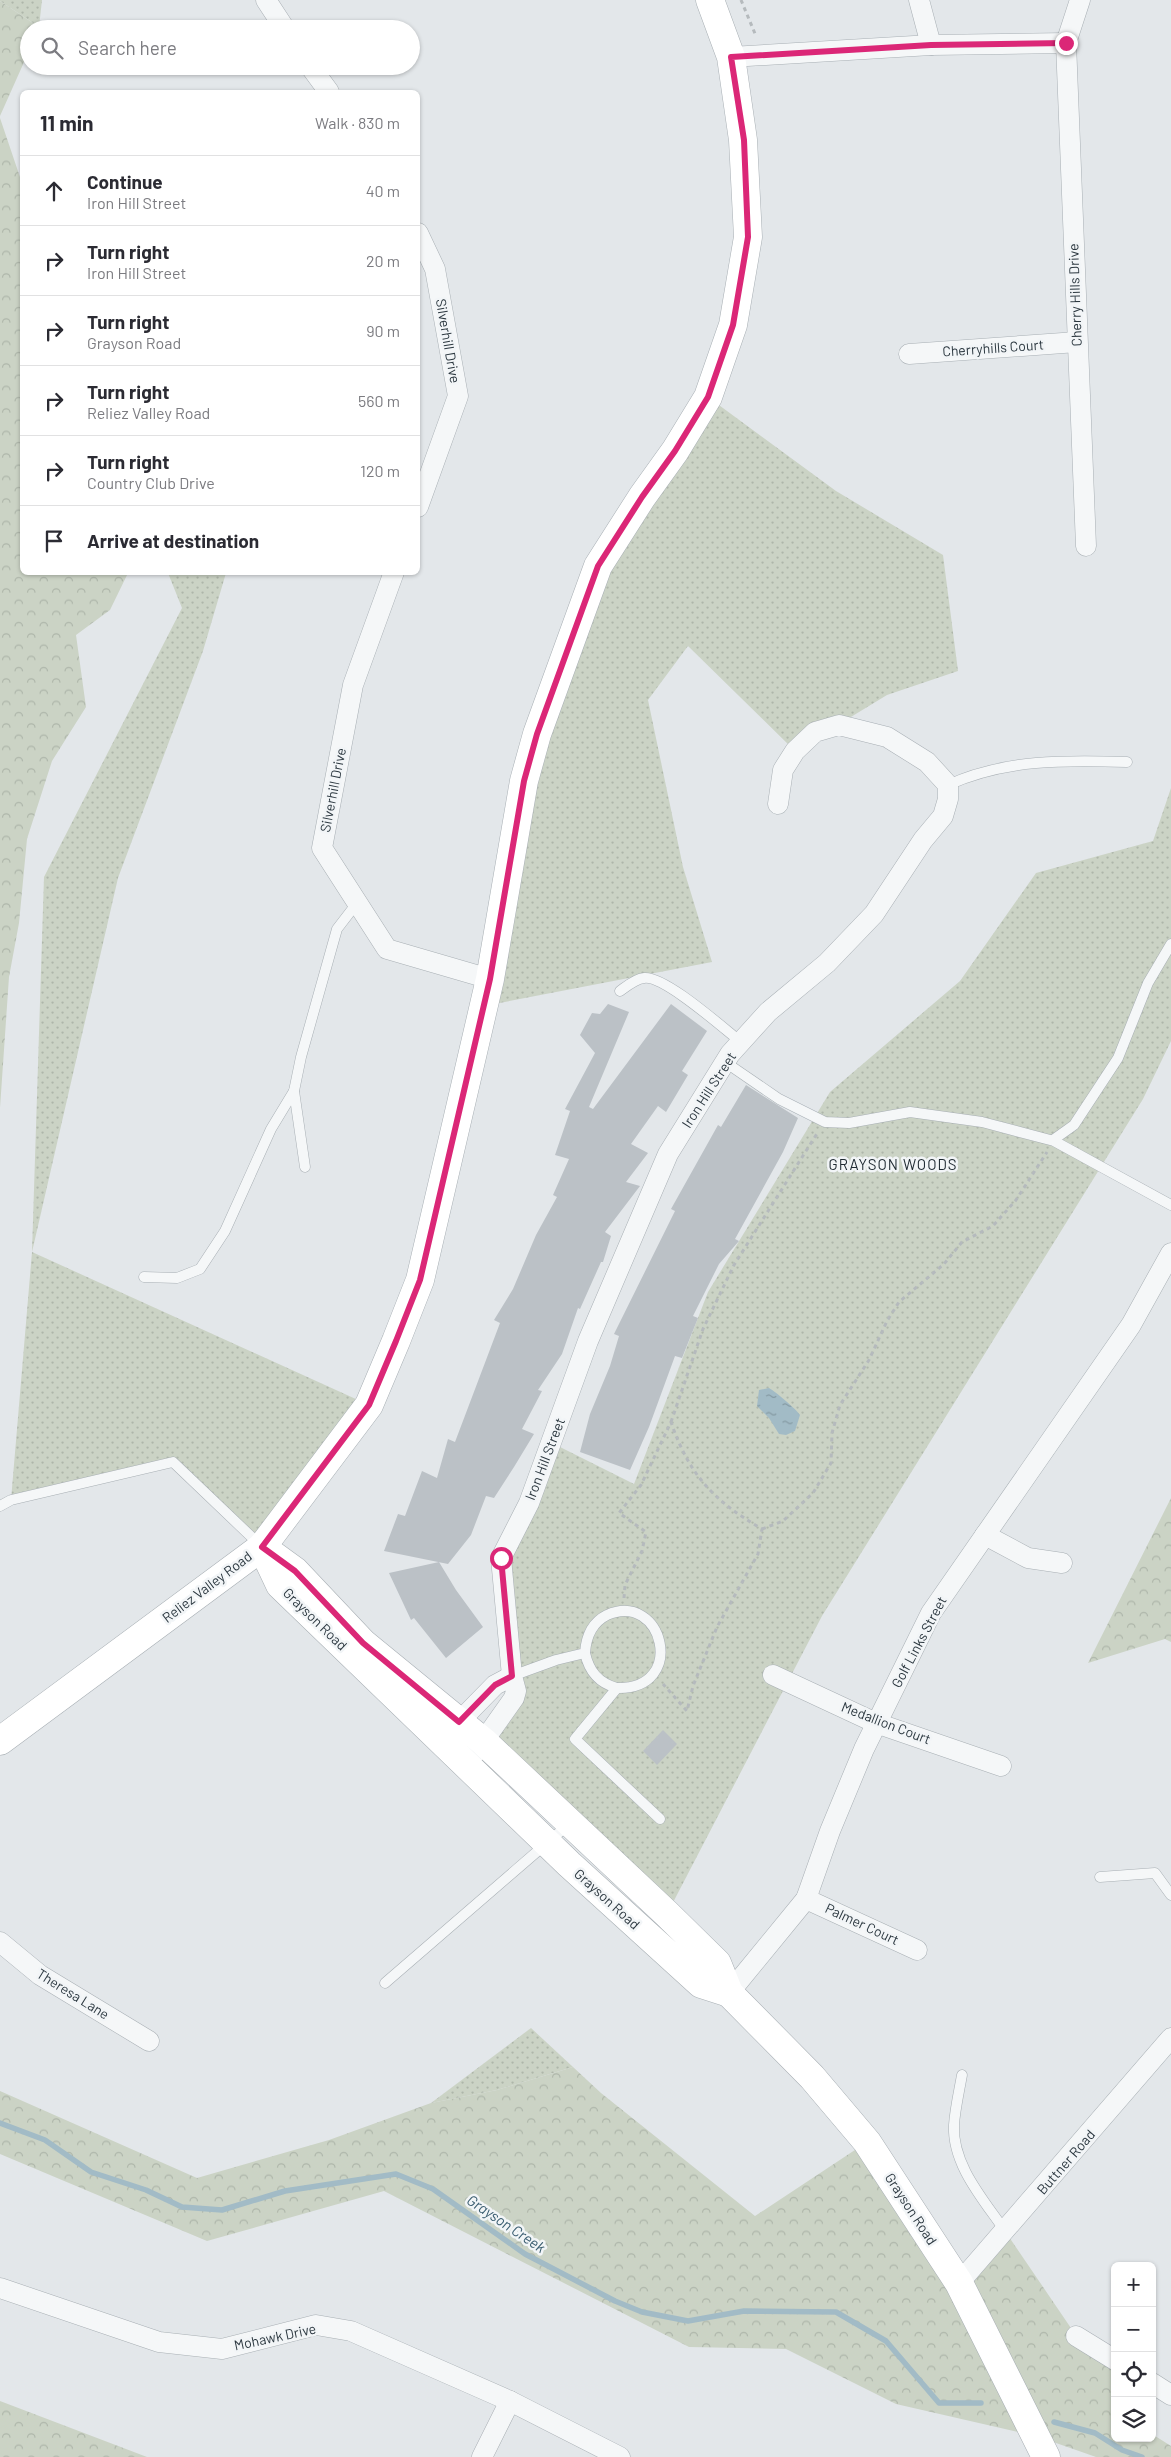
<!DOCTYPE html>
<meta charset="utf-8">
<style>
:root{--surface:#fff;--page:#f7f7f7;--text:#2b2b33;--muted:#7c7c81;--line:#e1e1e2}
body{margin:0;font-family:Barlow,sans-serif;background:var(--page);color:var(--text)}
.controls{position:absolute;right:15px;bottom:15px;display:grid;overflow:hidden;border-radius:8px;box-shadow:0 1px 4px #0004}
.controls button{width:45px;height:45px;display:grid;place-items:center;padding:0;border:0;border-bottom:1px solid var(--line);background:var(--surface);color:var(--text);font:25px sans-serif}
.stop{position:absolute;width:15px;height:15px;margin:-11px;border:4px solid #db2777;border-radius:50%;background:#fff}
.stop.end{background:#db2777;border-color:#fff;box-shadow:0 1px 5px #0008}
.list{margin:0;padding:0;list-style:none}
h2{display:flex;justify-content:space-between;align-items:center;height:65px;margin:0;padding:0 20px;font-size:21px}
h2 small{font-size:16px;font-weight:400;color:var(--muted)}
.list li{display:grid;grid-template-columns:32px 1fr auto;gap:15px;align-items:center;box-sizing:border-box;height:70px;padding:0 20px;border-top:1px solid var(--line)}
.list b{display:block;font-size:19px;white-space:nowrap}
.list p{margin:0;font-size:16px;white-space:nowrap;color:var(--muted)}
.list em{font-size:16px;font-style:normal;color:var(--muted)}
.icon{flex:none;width:28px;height:28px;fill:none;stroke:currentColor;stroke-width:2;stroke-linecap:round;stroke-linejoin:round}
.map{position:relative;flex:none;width:1171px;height:2457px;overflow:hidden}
.search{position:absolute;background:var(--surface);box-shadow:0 1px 4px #0004;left:20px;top:20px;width:400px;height:55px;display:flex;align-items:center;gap:12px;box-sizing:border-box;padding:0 18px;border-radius:28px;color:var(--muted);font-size:19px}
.panel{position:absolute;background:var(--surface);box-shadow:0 1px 4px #0004;left:20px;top:90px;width:400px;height:485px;border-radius:8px}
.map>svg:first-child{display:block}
</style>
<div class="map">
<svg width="1171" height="2457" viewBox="0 0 1171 2457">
<defs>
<pattern id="grass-dots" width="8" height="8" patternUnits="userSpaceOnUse" patternTransform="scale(1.25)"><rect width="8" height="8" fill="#cbd3c5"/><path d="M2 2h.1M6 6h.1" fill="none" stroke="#aeb6aa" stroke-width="1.8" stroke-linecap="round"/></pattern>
<pattern id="forest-crowns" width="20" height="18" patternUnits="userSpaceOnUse" patternTransform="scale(1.25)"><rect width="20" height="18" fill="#cbd3c5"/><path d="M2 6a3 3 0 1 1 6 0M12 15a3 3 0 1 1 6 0" fill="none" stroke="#aeb6aa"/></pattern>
<pattern id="water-ripples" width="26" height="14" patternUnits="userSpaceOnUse" patternTransform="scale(1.25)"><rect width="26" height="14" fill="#a2bbc6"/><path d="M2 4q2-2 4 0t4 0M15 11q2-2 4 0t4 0" fill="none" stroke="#8499a2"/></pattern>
</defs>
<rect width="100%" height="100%" fill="#e3e7ea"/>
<g fill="url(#grass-dots)">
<path d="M0,0H42L39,27L0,1Z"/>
<path d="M708,397L836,491L943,555L958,671L887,695L795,751L688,646L648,700L683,867L712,962L484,1006L524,781L598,566Z"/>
<path d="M168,573H226L203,651L118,878L32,1252L369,1405L262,1547L173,1462L11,1500L32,1252L44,877L182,608Z"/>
<path d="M1171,788V1041L1143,1099L822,1616L667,1914L485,1744L517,1697L501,1558L552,1443L634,1484L708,1292L830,1092L960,981L1036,873L1153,841Z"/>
<path d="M531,2028L573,2067L497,2090L431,2103Z"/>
</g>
<g fill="url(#forest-crowns)">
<path d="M0,1L39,27L29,29V51L0,116Z"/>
<path d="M0,118L22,183V572L128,573L110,610L76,635L86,707L52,761L27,839L19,923L9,977L0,1108Z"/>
<path d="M1171,1498V1642L1165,1639L1088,1663Z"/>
<path d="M573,2067L601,2093L755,2216L867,2142L959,2283L1005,2231L1075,2334L1115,2359V2438H1152V2434L1171,2446V2457H1096L1036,2436L896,2404L786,2349L689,2347L384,2191L207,2241L0,2154V2091L197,2178L329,2140L431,2103L497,2090Z"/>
<path d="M0,2401L147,2457H0Z"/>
</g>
<path fill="url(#water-ripples)" d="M769,1388C776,1392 796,1409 800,1415L795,1431L786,1435L779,1434L769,1418L757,1406L759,1390Z"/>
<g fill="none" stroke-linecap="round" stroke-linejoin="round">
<g stroke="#a2bbc6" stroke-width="5.5">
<path d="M0,2123L45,2140L91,2172L146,2190L182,2207L222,2210L285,2191L396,2174L433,2189L525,2254L615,2301L642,2312L688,2321L744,2311L836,2312L886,2341L939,2403H981"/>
<path d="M1054,2422L1095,2433L1122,2450L1142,2457"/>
</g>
</g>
<g fill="#bbc1c6">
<path d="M608,1004L629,1012L589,1107L593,1109L671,1004L707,1031L682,1071L688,1075L666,1112L658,1106L631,1144L648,1153L626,1182L640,1186L605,1232L611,1236L603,1262H601L580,1309L578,1308L562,1354L538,1390L542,1391L522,1429L534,1434L514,1467L494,1498L486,1496L471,1535L448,1564L384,1551L398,1514L405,1516L422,1471L437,1478L448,1439L455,1442L500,1323L494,1320L513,1289L536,1235L557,1197L553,1195L569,1159L555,1155L570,1111L565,1109L595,1053L580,1035L592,1013L600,1014Z"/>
<path d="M746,1085L798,1118L783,1152L735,1239L739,1241L719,1264L693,1316L698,1318L682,1358L675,1356L649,1427L630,1470L580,1452L590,1414L610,1366L619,1336L614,1334L675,1211L671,1209L718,1125L721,1127Z"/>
<path d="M439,1562L456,1590L483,1627L446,1658L414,1618L411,1620L389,1573Z"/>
<path d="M663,1730L677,1744L657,1765L643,1751Z"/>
</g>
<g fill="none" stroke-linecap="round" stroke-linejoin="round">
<defs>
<g id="lane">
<path d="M948,785C1005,759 1066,760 1127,762"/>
<path d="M620,991C627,986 635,979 644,978C664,975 723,1028 741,1042"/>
<path d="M725,1062L779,1099L825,1122L849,1123L910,1112L982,1122L1054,1141L1171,1205"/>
<path d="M294,1091L305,1167"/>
<path d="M1053,1140L1074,1125L1118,1058L1148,983L1171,944"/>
<path d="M144,1277L177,1278L200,1269L225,1231L271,1129L294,1091L301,1057L337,929L357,903"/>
<path d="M0,1506L11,1500L173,1462L261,1546"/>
<path d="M585,1653C589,1671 598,1683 617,1688"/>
<path d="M512,1676L556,1660L585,1653C586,1637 591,1623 607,1615C663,1590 688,1690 617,1688L575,1739L660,1819"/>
<path d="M1100,1877L1155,1873L1171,1895"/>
<path d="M385,1983L569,1824"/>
<path d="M962,2075C959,2092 955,2109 954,2125C952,2165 984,2200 1005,2231"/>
</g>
<g id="street">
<path d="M266,0L285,29"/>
<path d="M919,0L931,45"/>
<path d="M1080,0L1066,43L1086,546"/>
<path d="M731,57L931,45L1066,43"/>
<path d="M310,66L329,92"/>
<path d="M418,233L435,269L458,396L418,507"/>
<path d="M909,354L1077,342"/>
<path d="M394,572L353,685L322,848L387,949L490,979"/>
<path d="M985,1535L1028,1558L1062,1563"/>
<path d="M773,1675L876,1723L1001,1766"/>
<path d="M512,1676L501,1558L529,1503L588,1341L668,1154L730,1054L768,1012L827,963L874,914L923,840L943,816L948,799V785L927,762L887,737L839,725L815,732L795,751L783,770L778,804"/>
<path d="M450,1731L495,1685L512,1676L516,1691L514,1698L475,1753"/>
<path d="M806,1899L917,1950"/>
<path d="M0,1942L40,1975L149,2041"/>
<path d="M729,1993L806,1899L830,1831L864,1749L931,1613L1131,1325L1171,1253"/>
<path d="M959,2283L1171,2038"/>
<path d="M0,2288L159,2342L222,2349L316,2325L351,2331L510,2401L620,2457"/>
<path d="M1076,2336L1115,2360"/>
<path d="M1152,2383L1171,2395"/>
<path d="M482,2457L510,2401"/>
</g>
<g id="secondary">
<path d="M262,1547L295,1571L363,1643L484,1742L667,1914L717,1963L729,1993L701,1984L569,1864L280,1585Z"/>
<path d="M0,1741L262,1547L369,1405L396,1341L420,1280L490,979L524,781L537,734L598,566L642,497L675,451L708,397L733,325L748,237L743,140L731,57L710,0"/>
<path d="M729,1993L812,2077L867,2142L959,2283L1046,2457"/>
</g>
</defs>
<use href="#lane" stroke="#a8afb4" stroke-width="11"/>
<use href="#street" stroke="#a8afb4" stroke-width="21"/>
<use href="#secondary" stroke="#a8afb4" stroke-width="29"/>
<g stroke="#b5babd" stroke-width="3" stroke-dasharray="4 4" stroke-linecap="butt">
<path d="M741,0L756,36"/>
<path d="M671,1422L703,1329L734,1265L818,1132"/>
<path d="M762,1529L783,1521L813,1493L831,1463L832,1433L840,1405L869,1360L887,1321L899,1302L944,1264L962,1242L993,1226L1016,1200L1047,1152"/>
<path d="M624,1598L625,1585L642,1551L646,1532L619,1513L641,1485L671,1422C689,1475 714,1501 762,1529L758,1554L717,1627L693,1686L687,1711L663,1684"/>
</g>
<use href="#lane" stroke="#f5f7f8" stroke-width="10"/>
<use href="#street" stroke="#f5f7f8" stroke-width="20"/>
<use href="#secondary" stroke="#fff" stroke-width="28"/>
</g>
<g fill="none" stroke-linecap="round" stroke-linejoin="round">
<path stroke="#db2777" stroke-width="6" d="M501,1558L512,1676L495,1685L459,1722L363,1643L295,1571L262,1547L369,1405L396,1341L420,1280L490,979L524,781L537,734L598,566L642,497L675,451L708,397L733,325L748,237L744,140L731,57L931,45L1066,43"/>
</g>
<g text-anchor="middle" stroke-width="5" stroke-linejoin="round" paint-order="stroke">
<g font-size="14" fill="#2c3840" stroke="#f2f5f7">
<text transform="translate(1075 295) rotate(-92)" y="5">Cherry Hills Drive</text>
<text transform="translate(448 341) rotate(80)" y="5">Silverhill Drive</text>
<text transform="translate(993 348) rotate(-4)" y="5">Cherryhills Court</text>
<text transform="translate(333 790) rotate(-79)" y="5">Silverhill Drive</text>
<text transform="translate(709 1090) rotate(-57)" y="5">Iron Hill Street</text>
<text transform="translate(545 1459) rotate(-69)" y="5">Iron Hill Street</text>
<text transform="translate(207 1587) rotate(-37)" y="5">Reliez Valley Road</text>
<text transform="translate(315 1619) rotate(44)" y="5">Grayson Road</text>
<text transform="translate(919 1642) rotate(-62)" y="5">Golf Links Street</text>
<text transform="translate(886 1723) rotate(21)" y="5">Medallion Court</text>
<text transform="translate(607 1899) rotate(42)" y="5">Grayson Road</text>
<text transform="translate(862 1924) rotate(25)" y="5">Palmer Court</text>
<text transform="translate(73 1994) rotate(32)" y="5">Theresa Lane</text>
<text transform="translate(1066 2162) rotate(-49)" y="5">Buttner Road</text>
<text transform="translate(911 2209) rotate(57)" y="5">Grayson Road</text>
<text transform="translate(275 2337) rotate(-12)" y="5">Mohawk Drive</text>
</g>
<g font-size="15" letter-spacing="1" fill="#1e2931" stroke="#f2f5f7">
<text x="893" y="1170">GRAYSON WOODS</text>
</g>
<g font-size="15" font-style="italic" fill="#3a5d70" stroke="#f2f5f7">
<text transform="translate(506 2224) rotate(34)" y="5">Grayson Creek</text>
</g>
</g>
</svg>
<div class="controls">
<button>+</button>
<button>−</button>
<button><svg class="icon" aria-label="locate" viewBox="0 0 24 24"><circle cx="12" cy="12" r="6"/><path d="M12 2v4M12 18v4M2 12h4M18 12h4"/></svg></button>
<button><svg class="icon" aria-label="layers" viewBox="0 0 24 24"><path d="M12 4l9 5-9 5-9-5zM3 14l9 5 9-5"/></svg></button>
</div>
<div class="stop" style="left:501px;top:1558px"></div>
<div class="stop end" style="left:1066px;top:43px"></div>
<div class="search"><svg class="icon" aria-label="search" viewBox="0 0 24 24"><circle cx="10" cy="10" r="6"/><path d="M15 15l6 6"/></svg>Search here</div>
<section class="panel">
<h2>11 min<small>Walk · 830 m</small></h2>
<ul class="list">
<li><svg class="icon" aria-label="ahead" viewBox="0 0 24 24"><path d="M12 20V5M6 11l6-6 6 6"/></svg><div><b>Continue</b><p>Iron Hill Street</p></div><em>40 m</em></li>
<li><svg class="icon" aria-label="right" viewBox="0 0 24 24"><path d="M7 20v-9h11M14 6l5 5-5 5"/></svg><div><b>Turn right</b><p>Iron Hill Street</p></div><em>20 m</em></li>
<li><svg class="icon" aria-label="right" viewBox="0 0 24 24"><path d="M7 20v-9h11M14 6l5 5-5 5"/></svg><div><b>Turn right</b><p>Grayson Road</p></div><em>90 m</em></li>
<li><svg class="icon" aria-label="right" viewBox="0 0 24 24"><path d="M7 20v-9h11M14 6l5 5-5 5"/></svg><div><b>Turn right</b><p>Reliez Valley Road</p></div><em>560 m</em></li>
<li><svg class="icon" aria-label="right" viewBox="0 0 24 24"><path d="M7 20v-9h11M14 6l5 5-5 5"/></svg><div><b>Turn right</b><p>Country Club Drive</p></div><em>120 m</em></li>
<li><svg class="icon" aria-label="arrive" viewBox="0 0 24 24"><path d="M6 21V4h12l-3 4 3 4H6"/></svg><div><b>Arrive at destination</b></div></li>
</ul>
</section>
</div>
